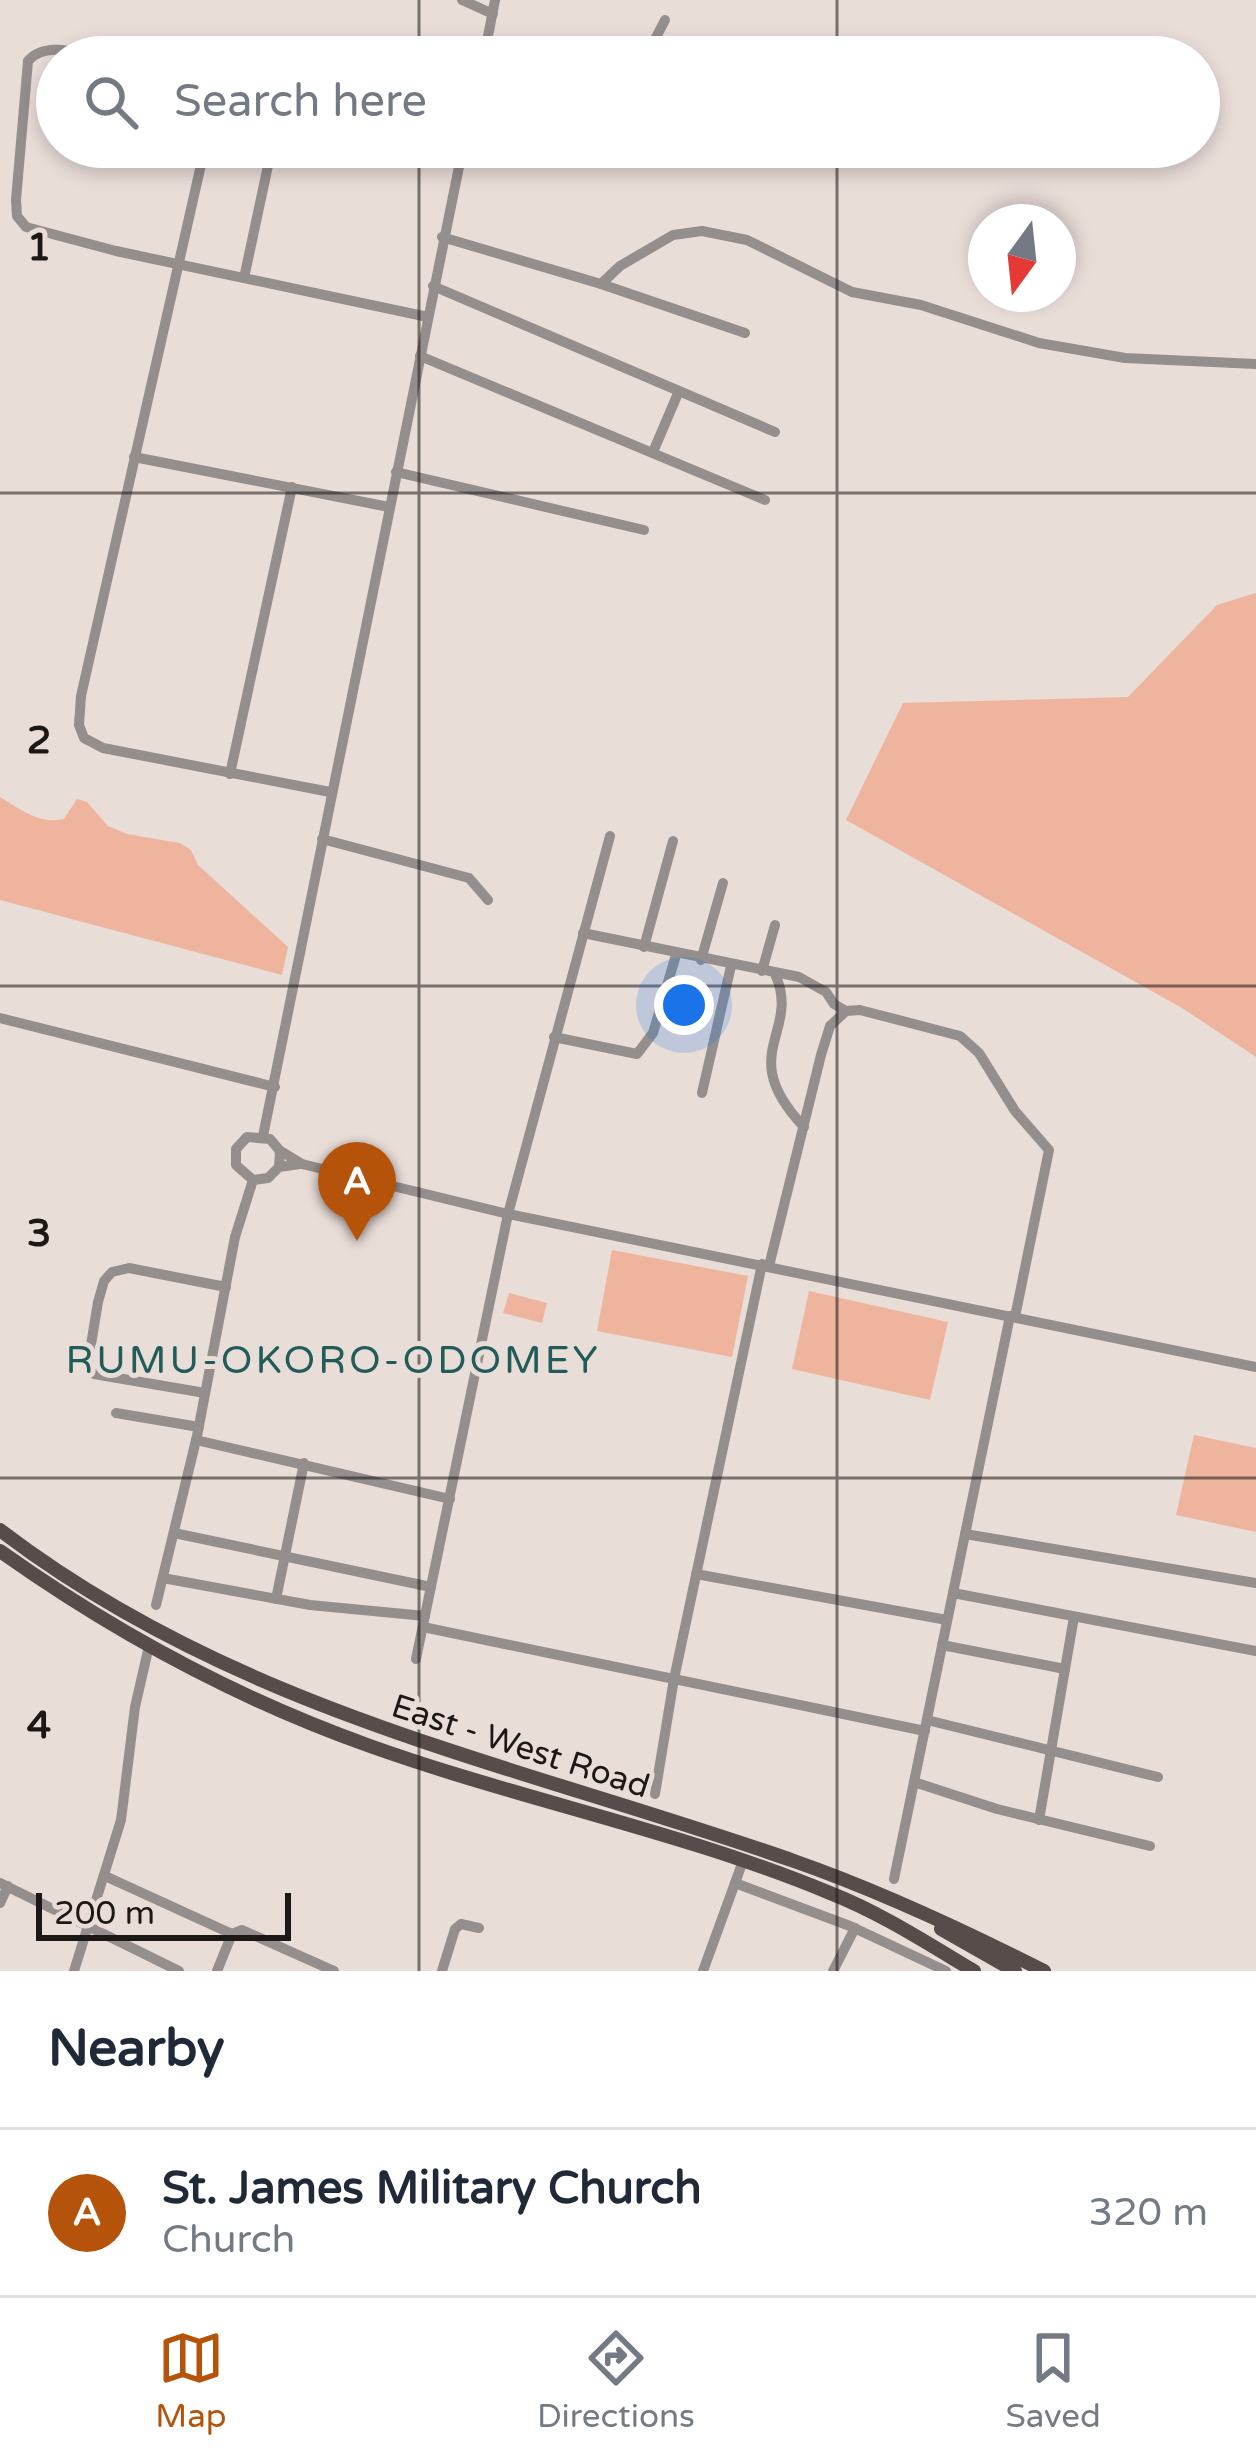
<!DOCTYPE html>
<style>
:root{--surface:#fff;--page:#f6f6f7;--text:#1f2937;--muted:#747a83;--line:#e0e1e3;--accent:#b45309}
body{margin:0;font-family:"Varela Round",sans-serif;background:var(--page);color:var(--text)}
.compass{position:absolute;left:968px;top:204px;width:108px;height:108px;border-radius:50%;background:var(--surface);box-shadow:0 6px 18px #0003;rotate:195deg}
.scale{position:absolute;left:36px;bottom:30px;width:255px;box-sizing:border-box;padding-left:12px;border:6px solid #1c1816;border-top:0;font-size:33px;line-height:42px;white-space:nowrap;color:#1c1816;-webkit-text-stroke:9px #e9ddd8;paint-order:stroke}
.you{position:absolute;left:684px;top:1005px;width:42px;height:42px;margin:-30px;border:9px solid #fff;border-radius:50%;background:#1a73e8;box-shadow:0 0 0 18px #1a73e833}
.badge{display:grid;place-items:center;width:78px;height:78px;border-radius:50%;background:var(--accent);color:#fff;font-size:39px;font-weight:700}
.pin{position:absolute;translate:-50% -99px;filter:drop-shadow(0 3px 6px #0008)}
.pin::after{content:'';position:absolute;top:63px;width:42px;height:36px;background:inherit;clip-path:polygon(0 0,100% 0,50% 100%)}
.list{margin:0;padding:0;list-style:none}
h2{display:flex;justify-content:space-between;align-items:center;height:156px;margin:0;padding:0 48px;font-size:51px}
h2 small{font-size:39px;font-weight:400;color:var(--muted)}
.list li{display:grid;grid-template-columns:78px 1fr auto;gap:36px;align-items:center;box-sizing:border-box;height:168px;padding:0 48px;border-top:3px solid var(--line)}
.list b{display:block;font-size:45px;white-space:nowrap}
.list p{margin:0;font-size:39px;white-space:nowrap;color:var(--muted)}
.list em{font-size:39px;font-style:normal;color:var(--muted)}
.icon{flex:none;width:66px;height:66px;fill:none;stroke:currentColor;stroke-width:2;stroke-linecap:round;stroke-linejoin:round}
.map{position:relative;flex:none;width:1256px;height:1971px;overflow:hidden}
.search{position:absolute;background:var(--surface);box-shadow:0 6px 18px #0003;left:36px;right:36px;top:36px;height:132px;display:flex;align-items:center;gap:30px;box-sizing:border-box;padding:0 42px;border-radius:66px;color:var(--muted);font-size:45px}
.sheet{height:324px;background:var(--surface)}
nav{display:flex;justify-content:space-around;align-items:center;box-sizing:border-box;height:168px;border-top:3px solid var(--line);background:var(--surface);font-size:33px;color:var(--muted)}
nav a{display:grid;justify-items:center;gap:6px}
nav .on{color:var(--accent)}
.map>svg:first-child{display:block}
</style>
<div class="map">
<svg width="1256" height="1971" viewBox="0 0 1256 1971">
<rect width="100%" height="100%" fill="#e9ddd8"/>
<g fill="#eeb49d">
<path d="M1256,593V1057L1182,1008L846,820L903,703L1128,697L1217,605Z"/>
<path d="M0,797C20,809 40,825 64,819L77,799L87,802L108,826L127,834L180,843L191,850L198,865L288,947L282,975L0,900Z"/>
<path d="M612,1250L748,1276L732,1357L597,1331Z"/>
<path d="M809,1291L948,1322L930,1400L792,1369Z"/>
<path d="M509,1293L547,1303L542,1323L503,1313Z"/>
<path d="M1194,1435L1256,1448V1532L1176,1515Z"/>
</g>
<g fill="none" stroke-linecap="round" stroke-linejoin="round">
<g stroke="#948f8d" stroke-width="10">
<path d="M462,0L493,14"/>
<path d="M101,57C77,53 45,41 28,61L16,200L17,216L26,227L116,251L428,317"/>
<path d="M484,57L495,0"/>
<path d="M646,57L665,20"/>
<path d="M205,147L81,696L79,725L84,738L103,748L330,792"/>
<path d="M442,237L601,284L745,333"/>
<path d="M244,278L272,147"/>
<path d="M601,284L620,266L673,235L702,231L747,240L852,292L921,305L1039,343L1125,358L1256,364"/>
<path d="M433,286L775,432"/>
<path d="M420,356L765,500"/>
<path d="M653,452L679,391"/>
<path d="M134,457L389,507"/>
<path d="M396,472L644,530"/>
<path d="M230,774L292,487"/>
<path d="M322,839L469,878L488,900"/>
<path d="M583,933L799,977L826,992L834,1004L846,1011L860,1010L960,1036L979,1053L1015,1111L1049,1150L1015,1317"/>
<path d="M644,947L673,841"/>
<path d="M701,960L723,883"/>
<path d="M762,971L775,925"/>
<path d="M775,974C802,1033 734,1053 804,1127"/>
<path d="M0,1018L275,1087"/>
<path d="M554,1037L637,1054L653,1033L676,955"/>
<path d="M702,1093L731,966"/>
<path d="M263,1136L463,147"/>
<path d="M279,1150L302,1164L508,1214L1256,1367"/>
<path d="M279,1167L280,1151L270,1139L247,1137L236,1149V1165L253,1180L268,1178L279,1167L300,1164"/>
<path d="M769,1266L821,1055L830,1026L846,1011"/>
<path d="M205,1393L94,1374L87,1369L98,1302L104,1281L112,1272L129,1268L226,1287"/>
<path d="M116,1413L199,1427"/>
<path d="M196,1440L450,1499"/>
<path d="M174,1533L431,1587"/>
<path d="M965,1534L1256,1583"/>
<path d="M696,1574L947,1620"/>
<path d="M163,1578L310,1605L425,1616"/>
<path d="M953,1593L1256,1651"/>
<path d="M276,1599L304,1463"/>
<path d="M156,1605L197,1436L235,1237L253,1180"/>
<path d="M423,1627L925,1731"/>
<path d="M942,1645L1065,1669L1074,1617"/>
<path d="M416,1659L508,1214L610,836"/>
<path d="M927,1720L1158,1777"/>
<path d="M914,1782L997,1809L1150,1846"/>
<path d="M655,1794L674,1679L762,1264"/>
<path d="M1039,1820L1065,1669"/>
<path d="M105,1876L232,1934"/>
<path d="M894,1879L1010,1316"/>
<path d="M0,1883L179,1971"/>
<path d="M735,1883L850,1926L946,1971"/>
<path d="M0,1903L8,1886"/>
<path d="M74,1971L121,1820L135,1707L149,1646"/>
<path d="M217,1971L232,1934L242,1930L334,1971"/>
<path d="M442,1971L455,1929L461,1924L479,1928"/>
<path d="M703,1971L743,1861"/>
<path d="M833,1971L855,1928"/>
</g>
<g stroke="#564d4a" stroke-width="14">
<path d="M0,1530C240,1713 518,1764 794,1861C880,1891 963,1930 1044,1971"/>
<path d="M0,1551C114,1632 238,1699 370,1746C521,1800 681,1831 830,1893C881,1913 927,1943 974,1971"/>
<path d="M941,1929L1015,1971"/>
</g>
</g>
<path fill="none" stroke="#1c1816" stroke-width="3" stroke-opacity="0.55" d="M419,0V57M837,0V57M419,147V1971M837,147V1971M0,493H1256M0,986H1256M0,1478H1256"/>
<g text-anchor="middle" stroke-width="10" stroke-linejoin="round" paint-order="stroke">
<g font-size="33" fill="#1c1816" stroke="#e9ddd8">
<text transform="translate(521 1745) rotate(18)" y="12">East - West Road</text>
</g>
<g font-size="39" letter-spacing="3" fill="#215c5a" stroke="#e9ddd8">
<text x="333" y="1373">RUMU-OKORO-ODOMEY</text>
</g>
</g>
<g font-size="39" text-anchor="middle" font-weight="bold" fill="#1c1816" stroke="#e9ddd8" stroke-width="10" stroke-linejoin="round" paint-order="stroke">
<text x="39" y="260">1</text>
<text x="39" y="753">2</text>
<text x="39" y="1246">3</text>
<text x="39" y="1738">4</text>
</g>
</svg>
<svg class="compass" viewBox="-18 -18 36 36"><path d="M0-13l5 13h-10z" fill="#e53935"/><path d="M0 13l5-13h-10z" fill="#747a83"/></svg>
<div class="scale">200 m</div>
<div class="you"></div>
<div class="pin badge" style="left:357px;top:1241px">A</div>
<div class="search"><svg class="icon" aria-label="search" viewBox="0 0 24 24"><circle cx="10" cy="10" r="6"/><path d="M15 15l6 6"/></svg>Search here</div>
</div>
<section class="sheet">
<h2>Nearby<small></small></h2>
<ul class="list">
<li><span class="badge">A</span><div><b>St. James Military Church</b><p>Church</p></div><em>320 m</em></li>
</ul>
</section>
<nav>
<a class="on"><svg class="icon" aria-label="map" viewBox="0 0 24 24"><path d="M3 6l6-2 6 2 6-2v14l-6 2-6-2-6 2zM9 4v14M15 6v14"/></svg>Map</a>
<a><svg class="icon" aria-label="directions" viewBox="0 0 24 24"><path d="M12 3l9 9-9 9-9-9zM9 14v-3h6M13 9l2 2-2 2"/></svg>Directions</a>
<a><svg class="icon" aria-label="saved" viewBox="0 0 24 24"><path d="M7 4h10v16l-5-4-5 4z"/></svg>Saved</a>
</nav>
